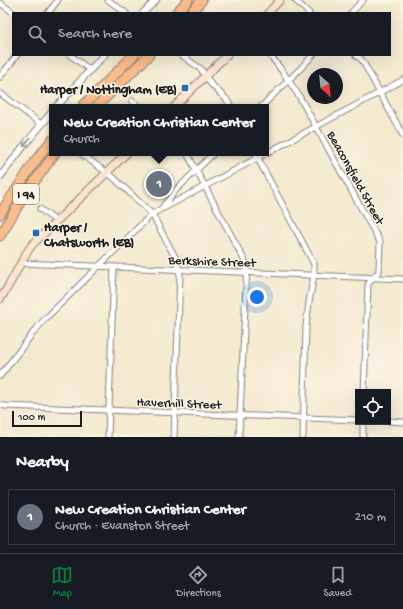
<!DOCTYPE html>
<meta charset="utf-8">
<style>
:root{--surface:#171b24;--page:#242831;--text:#f1f3f6;--muted:#9ea1a6;--line:#363941;--accent:#0b8043}
body{margin:0;font-family:"Gochi Hand",sans-serif;background:var(--page);color:var(--text)}
.controls{position:absolute;right:12px;bottom:12px;display:grid;overflow:hidden;border-radius:0px;box-shadow:0 4px 16px #0002}
.controls button{width:36px;height:36px;display:grid;place-items:center;padding:0;border:0;border-bottom:1px solid var(--line);background:var(--surface);color:var(--text);font:20px sans-serif}
.compass{position:absolute;left:307px;top:68px;width:36px;height:36px;border-radius:50%;background:var(--surface);box-shadow:0 4px 16px #0002;rotate:153deg}
.scale{position:absolute;left:12px;bottom:10px;width:70px;box-sizing:border-box;padding-left:4px;border:2px solid #1c1c1c;border-top:0;font-size:11px;line-height:14px;white-space:nowrap;color:#1c1c1c;-webkit-text-stroke:3px #fcf5e5;paint-order:stroke}
.you{position:absolute;left:257px;top:297px;width:14px;height:14px;margin:-10px;border:3px solid #fff;border-radius:50%;background:#1a73e8;box-shadow:0 0 0 6px #1a73e833}
.badge{display:grid;place-items:center;width:26px;height:26px;border-radius:50%;background:var(--accent);color:#fff;font-size:13px;font-weight:700}
.pin{position:absolute;translate:-50% -50%;border:2px solid #fff;box-shadow:0 1px 4px #0006}
.popup{position:absolute;left:49px;top:104px;width:220px;height:52px;box-sizing:border-box;display:grid;place-content:center;border-radius:0px;background:var(--surface);filter:drop-shadow(0 1px 3px #0005);font-size:13px;white-space:nowrap;color:var(--muted)}
.popup b{font-size:15px;color:var(--text)}
.popup::after{content:'';position:absolute;left:50%;top:100%;margin-left:-8px;border:8px solid transparent;border-top-color:var(--surface)}
.list{margin:0;padding:0;list-style:none}
h2{display:flex;justify-content:space-between;align-items:center;height:52px;margin:0;padding:0 16px;font-size:17px}
h2 small{font-size:13px;font-weight:400;color:var(--muted)}
.list li{display:grid;grid-template-columns:26px 1fr auto;gap:12px;align-items:center;box-sizing:border-box;height:56px;margin:0 8px 8px;padding:0 8px;border:1px solid var(--line);border-radius:0px}
.list b{display:block;font-size:15px;white-space:nowrap}
.list p{margin:0;font-size:13px;white-space:nowrap;color:var(--muted)}
.list em{font-size:13px;font-style:normal;color:var(--muted)}
.icon{flex:none;width:22px;height:22px;fill:none;stroke:currentColor;stroke-width:2;stroke-linecap:round;stroke-linejoin:round}
.map{position:relative;flex:none;width:403px;height:437px;overflow:hidden}
.search{position:absolute;background:var(--surface);box-shadow:0 4px 16px #0002;left:12px;right:12px;top:12px;height:44px;display:flex;align-items:center;gap:10px;box-sizing:border-box;padding:0 14px;border-radius:0px;color:var(--muted);font-size:15px}
.sheet{height:116px;background:var(--surface)}
nav{display:flex;justify-content:space-around;align-items:center;box-sizing:border-box;height:56px;border-top:1px solid var(--line);background:var(--surface);font-size:11px;color:var(--muted)}
nav a{display:grid;justify-items:center;gap:2px}
nav .on{color:var(--accent)}
.map>svg:first-child{display:block}
</style>
<div class="map">
<svg width="403" height="437" viewBox="0 0 403 437">
<rect width="100%" height="100%" fill="#fcf5e5"/>
<filter id="ink" filterUnits="userSpaceOnUse"><feTurbulence type="fractalNoise" baseFrequency=".025" numOctaves="2"/><feDisplacementMap in="SourceGraphic" scale="8" xChannelSelector="R" yChannelSelector="G"/><feConvolveMatrix kernelMatrix="1 2 1 2 8 2 1 2 1" color-interpolation-filters="sRGB"/></filter>
<filter id="wash" filterUnits="userSpaceOnUse"><feTurbulence type="fractalNoise" baseFrequency=".012" numOctaves="4" result="noise"/><feDisplacementMap in="SourceGraphic" scale="16" xChannelSelector="R" yChannelSelector="G"/><feGaussianBlur stdDeviation="0.9" result="paint"/><feColorMatrix in="noise" values="0 0 0 0 0 0 0 0 0 0 0 0 0 0 0 0 0 1.4 0 .05"/><feComposite in="paint" operator="in"/></filter>
<g filter="url(#wash)">
<rect width="100%" height="100%" fill="#f3e9cf"/>
</g>
<g filter="url(#ink)">
<g fill="none" stroke-linecap="round" stroke-linejoin="round">
<defs>
<g id="minor">
<path d="M108,0L126,13"/>
<path d="M295,0L309,13"/>
<path d="M0,3L14,13"/>
<path d="M48,13L58,0"/>
<path d="M351,13L363,0"/>
<path d="M70,55L90,70"/>
<path d="M181,55L201,69L210,83L227,100L231,107"/>
<path d="M270,55L283,72L299,96L380,242L379,271L368,284L364,392"/>
<path d="M356,55L362,60L403,135"/>
<path d="M0,77L17,55"/>
<path d="M0,93L41,124"/>
<path d="M132,101L140,107"/>
<path d="M261,107L301,68L313,55"/>
<path d="M80,153L113,177L152,214L176,259L180,275L174,437"/>
<path d="M187,153L247,265L239,437"/>
<path d="M255,153L314,264V275L309,302L306,326L303,437"/>
<path d="M164,208L403,80"/>
<path d="M40,209L56,221"/>
<path d="M20,263L403,279"/>
<path d="M0,376L33,333L45,319L152,214L161,209L176,190L214,153"/>
<path d="M0,405L6,406L358,420"/>
<path d="M388,421L403,422"/>
<path d="M108,437L114,267"/>
<path d="M363,437V422"/>
</g>
<g id="tertiary">
<path d="M143,13L156,0"/>
<path d="M56,107L104,55"/>
<path d="M0,177L23,147L52,112"/>
</g>
<g id="secondary">
<path d="M268,13L280,0"/>
<path d="M174,107L227,55"/>
<path d="M0,299C13,282 19,262 32,245L127,153"/>
</g>
<g id="motorway">
<path d="M176,13L188,0"/>
<path d="M190,13L202,0"/>
<path d="M82,107L134,55"/>
<path d="M96,107L149,55"/>
<path d="M0,214L36,160L52,140"/>
<path d="M0,236L22,199L55,153"/>
</g>
</defs>
<use href="#minor" stroke="#888276" stroke-width="7"/>
<use href="#tertiary" stroke="#888276" stroke-width="8"/>
<use href="#secondary" stroke="#888276" stroke-width="9"/>
<use href="#motorway" stroke="#888276" stroke-width="11"/>
<use href="#minor" stroke="#fff" stroke-width="5"/>
<use href="#tertiary" stroke="#fff" stroke-width="6"/>
<use href="#secondary" stroke="#fde4d1" stroke-width="7"/>
<use href="#motorway" stroke="#fabc8b" stroke-width="9"/>
</g>
<defs><path id="oneway-shaft" d="M-6 0H5M1.5-3L5.5 0L1.5 3" fill="none" stroke-width="1.6" stroke-linecap="round" stroke-linejoin="round"/></defs>
<use stroke="#999" href="#oneway-shaft" transform="translate(27 142) rotate(129)"/>
</g>
<g fill="#1f6fb2" stroke="#fcf5e5" stroke-width="1.5">
<rect x="181" y="84" width="8" height="8" rx="2"/>
<rect x="32" y="229" width="8" height="8" rx="2"/>
</g>
<g text-anchor="middle" stroke-width="3" stroke-linejoin="round" paint-order="stroke">
<rect fill="#fcf5e5" stroke="#5f5d58" stroke-width="1" x="13" y="184" width="26" height="20" rx="3"/>
<g font-size="12" font-weight="bold" fill="#1c1c1c">
<text x="26" y="198">I 94</text>
</g>
<g font-size="13" font-weight="bold" fill="#1c1c1c" stroke="#fcf5e5" text-anchor="end">
<text x="177" y="93">Harper / Nottingham (EB)</text>
<text x="44" y="231" text-anchor="start">Harper /<tspan x="44" dy="15">Chatsworth (EB)</tspan></text>
</g>
<g font-size="13" fill="#1c1c1c" stroke="#fcf5e5">
<text transform="translate(357 177) rotate(61)" y="5">Beaconsfield Street</text>
<text transform="translate(212 260) rotate(2)" y="5">Berkshire Street</text>
<text transform="translate(179 402) rotate(2)" y="5">Haverhill Street</text>
</g>
</g>
</svg>
<div class="controls">
<button><svg class="icon" aria-label="locate" viewBox="0 0 24 24"><circle cx="12" cy="12" r="6"/><path d="M12 2v4M12 18v4M2 12h4M18 12h4"/></svg></button>
</div>
<svg class="compass" viewBox="-18 -18 36 36"><path d="M0-13l5 13h-10z" fill="#e53935"/><path d="M0 13l5-13h-10z" fill="#9ea1a6"/></svg>
<div class="scale">100 m</div>
<div class="you"></div>
<div class="pin badge" style="left:159px;top:184px;background:#6b7280">1</div>
<div class="popup"><b>New Creation Christian Center</b>Church</div>
<div class="search"><svg class="icon" aria-label="search" viewBox="0 0 24 24"><circle cx="10" cy="10" r="6"/><path d="M15 15l6 6"/></svg>Search here</div>
</div>
<section class="sheet">
<h2>Nearby<small></small></h2>
<ul class="list">
<li><span class="badge" style="background:#6b7280">1</span><div><b>New Creation Christian Center</b><p>Church · Evanston Street</p></div><em>210 m</em></li>
</ul>
</section>
<nav>
<a class="on"><svg class="icon" aria-label="map" viewBox="0 0 24 24"><path d="M3 6l6-2 6 2 6-2v14l-6 2-6-2-6 2zM9 4v14M15 6v14"/></svg>Map</a>
<a><svg class="icon" aria-label="directions" viewBox="0 0 24 24"><path d="M12 3l9 9-9 9-9-9zM9 14v-3h6M13 9l2 2-2 2"/></svg>Directions</a>
<a><svg class="icon" aria-label="saved" viewBox="0 0 24 24"><path d="M7 4h10v16l-5-4-5 4z"/></svg>Saved</a>
</nav>
